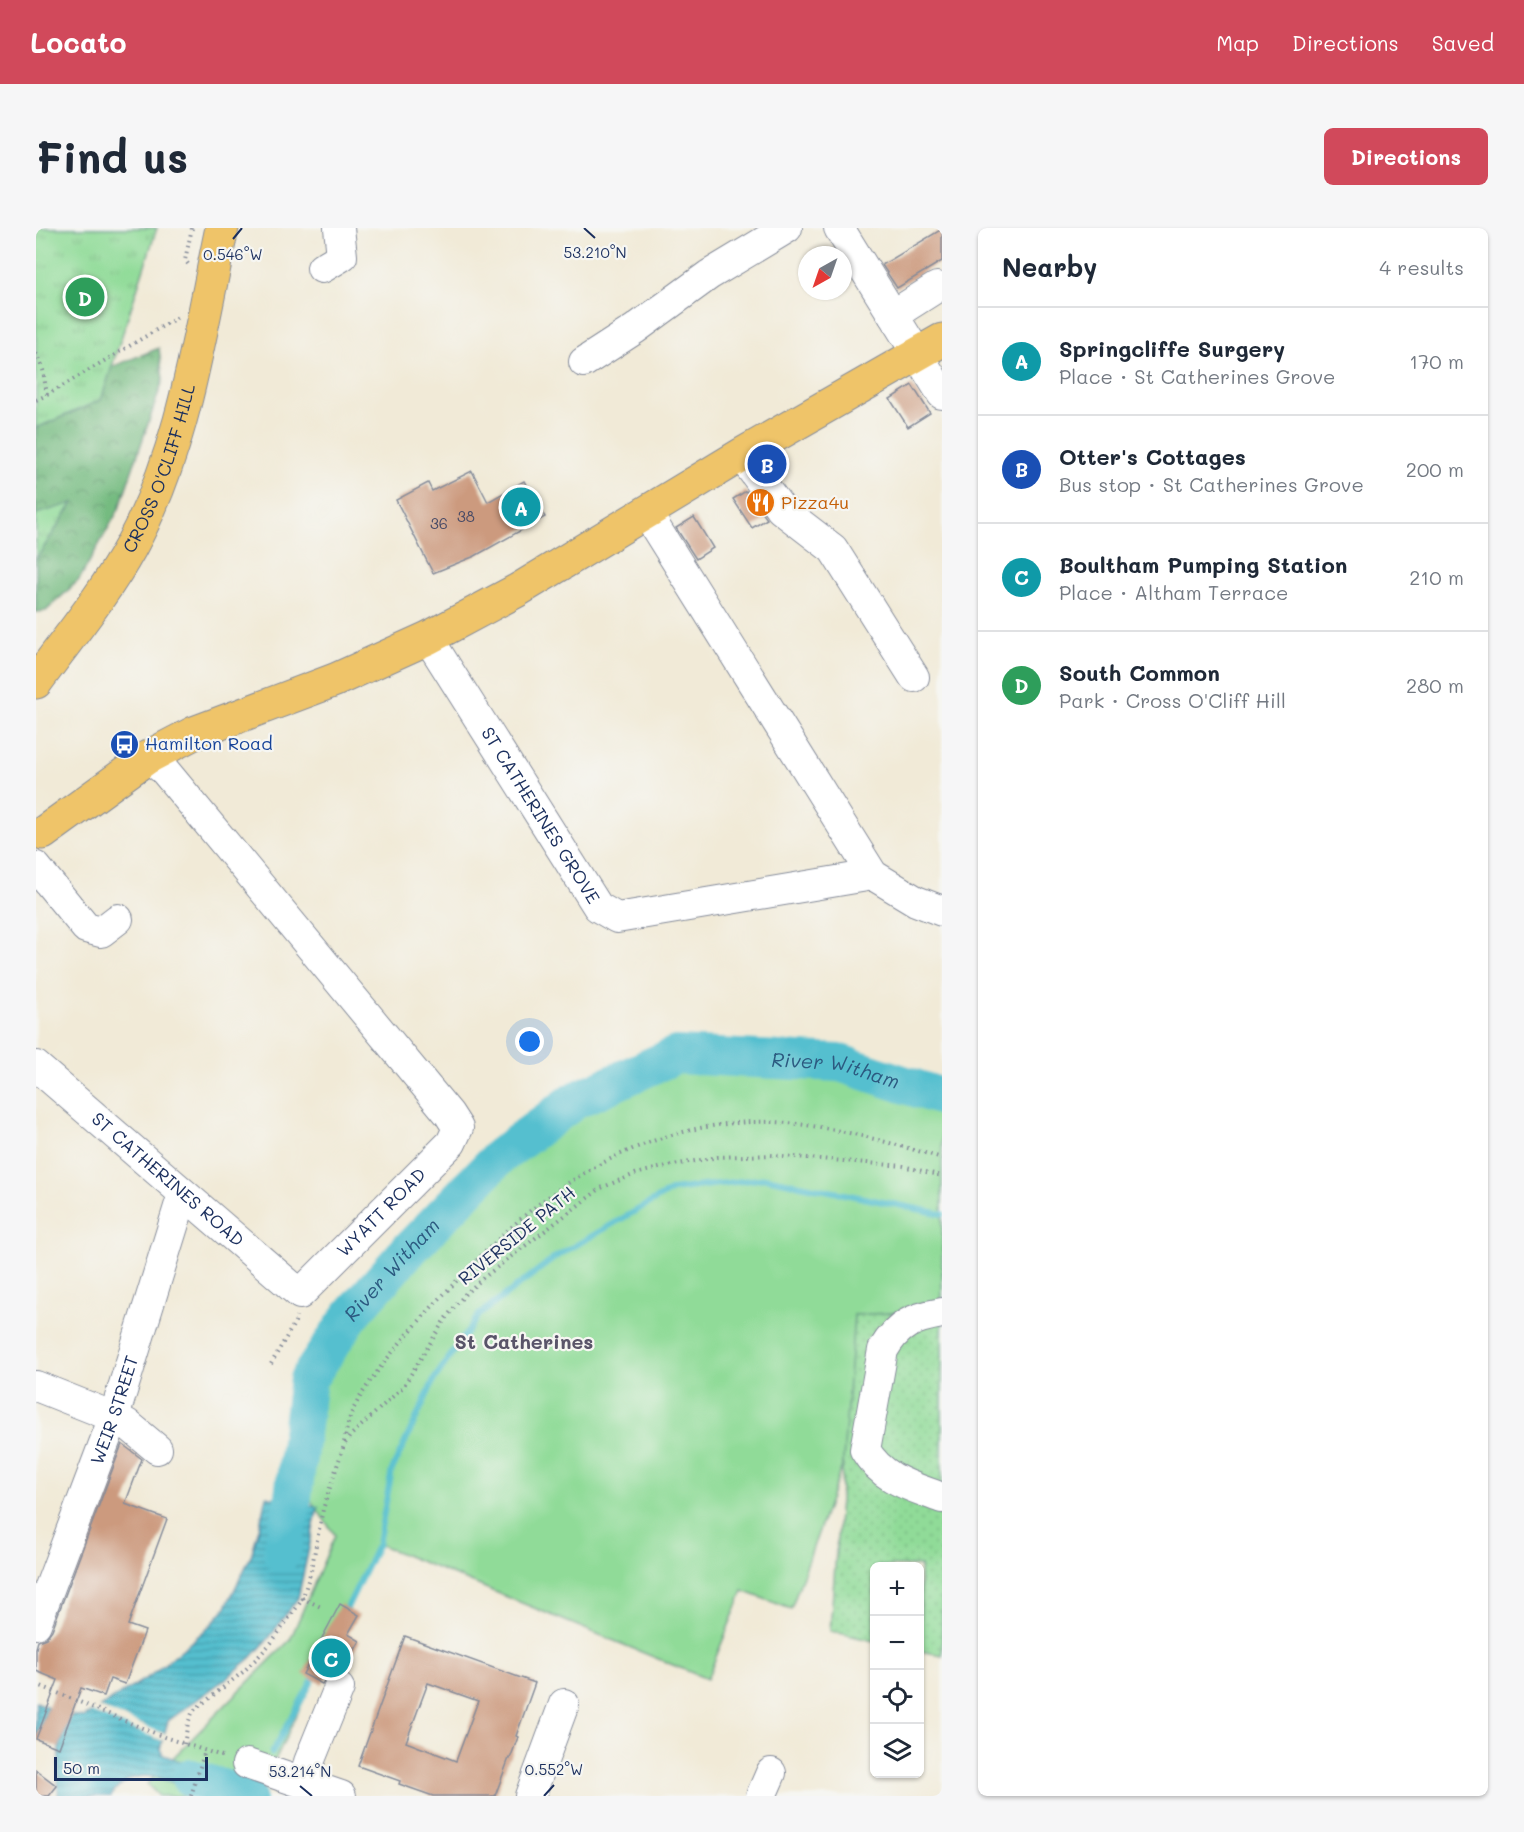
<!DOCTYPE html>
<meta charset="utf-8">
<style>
:root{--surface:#fff;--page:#f6f6f7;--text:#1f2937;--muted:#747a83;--line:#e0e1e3;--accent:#d1495b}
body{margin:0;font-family:Mali,sans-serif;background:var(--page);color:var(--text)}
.controls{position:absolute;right:18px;bottom:18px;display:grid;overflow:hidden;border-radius:9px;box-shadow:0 2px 4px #0004}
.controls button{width:54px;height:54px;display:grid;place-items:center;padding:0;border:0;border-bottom:2px solid var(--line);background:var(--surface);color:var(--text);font:30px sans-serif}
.compass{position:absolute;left:762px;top:18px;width:54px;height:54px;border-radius:50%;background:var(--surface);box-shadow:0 2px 4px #0004;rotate:220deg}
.scale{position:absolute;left:18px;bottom:15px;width:154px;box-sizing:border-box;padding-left:6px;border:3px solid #1b2f5e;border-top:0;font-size:16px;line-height:21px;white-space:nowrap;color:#1b2f5e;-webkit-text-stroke:4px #f6f6f2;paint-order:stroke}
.you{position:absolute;left:494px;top:814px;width:21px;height:21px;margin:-15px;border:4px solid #fff;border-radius:50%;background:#1a73e8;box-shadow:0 0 0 9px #1a73e833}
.badge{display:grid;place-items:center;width:39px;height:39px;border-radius:50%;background:var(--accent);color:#fff;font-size:20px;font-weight:700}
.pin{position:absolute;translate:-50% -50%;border:3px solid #fff;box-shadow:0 2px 6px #0006}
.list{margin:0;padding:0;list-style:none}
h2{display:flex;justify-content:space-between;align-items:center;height:78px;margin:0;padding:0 24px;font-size:26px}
h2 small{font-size:20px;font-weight:400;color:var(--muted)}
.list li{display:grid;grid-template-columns:39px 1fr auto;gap:18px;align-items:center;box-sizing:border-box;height:108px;padding:0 24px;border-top:2px solid var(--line)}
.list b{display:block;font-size:22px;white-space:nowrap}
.list p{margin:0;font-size:20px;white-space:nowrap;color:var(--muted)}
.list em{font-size:20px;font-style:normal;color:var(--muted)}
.icon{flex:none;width:33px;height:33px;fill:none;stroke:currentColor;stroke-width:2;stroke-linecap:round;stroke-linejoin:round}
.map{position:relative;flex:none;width:906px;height:1568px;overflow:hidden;border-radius:9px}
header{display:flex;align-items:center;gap:36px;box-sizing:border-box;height:84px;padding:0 30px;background:var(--accent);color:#fff}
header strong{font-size:28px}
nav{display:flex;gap:33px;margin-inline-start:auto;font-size:21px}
.intro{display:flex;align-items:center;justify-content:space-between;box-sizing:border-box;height:144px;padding:0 36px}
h1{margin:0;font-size:42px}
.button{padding:15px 27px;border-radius:9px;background:var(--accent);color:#fff;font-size:21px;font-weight:700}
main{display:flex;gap:36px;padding:0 36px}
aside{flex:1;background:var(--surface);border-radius:9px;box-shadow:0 2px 4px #0004}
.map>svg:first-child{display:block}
</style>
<header>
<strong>Locato</strong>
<nav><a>Map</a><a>Directions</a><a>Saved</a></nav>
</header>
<div class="intro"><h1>Find us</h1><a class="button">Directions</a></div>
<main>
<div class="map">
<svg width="906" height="1568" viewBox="0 0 906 1568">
<defs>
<pattern id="forest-crowns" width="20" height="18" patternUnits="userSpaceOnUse" patternTransform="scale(1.5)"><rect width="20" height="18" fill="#74bb80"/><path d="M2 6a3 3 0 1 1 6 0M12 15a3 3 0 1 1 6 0" fill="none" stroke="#5e986c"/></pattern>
<pattern id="park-tufts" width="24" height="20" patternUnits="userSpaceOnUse" patternTransform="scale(1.5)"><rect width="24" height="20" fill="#90db98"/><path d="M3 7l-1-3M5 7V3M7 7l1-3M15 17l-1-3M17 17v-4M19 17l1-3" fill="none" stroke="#7cbc85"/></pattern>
<pattern id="garden-dots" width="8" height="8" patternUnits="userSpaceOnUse" patternTransform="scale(1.5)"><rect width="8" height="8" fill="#90db98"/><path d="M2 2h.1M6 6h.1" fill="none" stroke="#7cbc85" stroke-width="1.8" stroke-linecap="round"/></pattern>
<pattern id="water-rules" width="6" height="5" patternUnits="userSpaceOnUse" patternTransform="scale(1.5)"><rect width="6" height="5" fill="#54bfcf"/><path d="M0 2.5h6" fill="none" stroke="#459cab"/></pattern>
</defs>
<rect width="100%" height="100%" fill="#f6f6f2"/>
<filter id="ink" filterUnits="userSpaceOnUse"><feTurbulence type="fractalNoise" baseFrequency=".0167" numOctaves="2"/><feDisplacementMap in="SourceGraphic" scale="12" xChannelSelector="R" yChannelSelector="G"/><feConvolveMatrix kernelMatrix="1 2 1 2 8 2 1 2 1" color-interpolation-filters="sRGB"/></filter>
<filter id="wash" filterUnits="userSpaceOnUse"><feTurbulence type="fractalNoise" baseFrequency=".008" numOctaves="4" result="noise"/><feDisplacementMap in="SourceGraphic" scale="24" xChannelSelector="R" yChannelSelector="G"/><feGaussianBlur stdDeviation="1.35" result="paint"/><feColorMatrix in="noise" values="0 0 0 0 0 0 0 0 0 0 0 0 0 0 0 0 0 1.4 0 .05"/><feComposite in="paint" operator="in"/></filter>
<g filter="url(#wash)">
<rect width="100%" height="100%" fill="#f1ead7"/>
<path fill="#90db98" stroke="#56857b" stroke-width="1.5" d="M640,827L804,835L906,869V1072L878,1077L846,1089L809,1230L755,1381L707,1363L671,1451L342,1316L222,1568H123L111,1556L254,1412L299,1307L259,1250L272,1151L315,1087L368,1027L464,928L538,873Z"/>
<path fill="url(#forest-crowns)" stroke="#48756f" stroke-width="1.5" d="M123,120L127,152L83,281L43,352L10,383L0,384V200L65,172L75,139Z"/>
<g fill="url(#park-tufts)" stroke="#56857b" stroke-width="1.5">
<path d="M0,0H121L65,172L0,200Z"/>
<path d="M37,275L0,331V286Z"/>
</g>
<path fill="url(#garden-dots)" stroke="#56857b" stroke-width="1.5" d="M906,1082V1427L884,1423V1338H838V1413L794,1403L818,1087Z"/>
<g fill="url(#water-rules)" stroke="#387796" stroke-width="1.5">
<path d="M230,1268L282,1279L262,1370L233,1410L215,1430L192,1449L132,1493L124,1521L127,1527L206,1555L202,1568C194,1568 186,1568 178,1568C140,1563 106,1526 75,1568H22L23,1520L35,1487L48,1489L114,1448L173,1399L190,1379L215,1328L224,1297Z"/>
<path d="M0,1474L12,1479L0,1511Z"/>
</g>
<g fill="#f1ead7">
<path d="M60,1478L129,1506L127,1513L52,1483Z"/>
<path d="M160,1537L169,1540L161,1566L152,1563Z"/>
</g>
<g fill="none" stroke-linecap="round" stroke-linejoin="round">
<g stroke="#54bfcf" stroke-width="6">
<path d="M308,1386L342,1316L356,1242L399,1150L443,1087L521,1028L636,962L730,950L906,986"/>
<path d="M236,1525L281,1444"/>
</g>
<g stroke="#54bfcf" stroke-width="38">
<path id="s1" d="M246,1325L256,1276L272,1151L315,1087L368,1027L464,928L538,873L640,827L804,835L906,869"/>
<path d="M155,1550L211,1568"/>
</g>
</g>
<g id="blocks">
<g fill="#cc9a7e" fill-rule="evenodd">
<path d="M906,1V33L861,60L846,37Z"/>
<path d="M876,157L894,185L872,199L854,171Z"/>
<path d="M436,243L452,274L488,253L509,289L439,328L397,345L360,272L392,255L396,263Z"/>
<path d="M710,263L731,291L716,300L697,271Z"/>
<path d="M658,289L677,320L660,331L640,300Z"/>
<path d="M86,1216L106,1231L89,1276L131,1291L92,1397L109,1403L89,1456L74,1451L68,1468L45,1460L23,1520L0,1511L22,1452L0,1443V1420L2,1413L10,1410L16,1402Z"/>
<path d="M304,1376L323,1387L312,1406L324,1413L306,1444L300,1443L293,1446L286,1456L267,1446Z"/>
<path d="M369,1408L499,1455L480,1508L482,1509L474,1531L473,1530L459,1568H397L363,1556L364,1553L322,1538ZM392,1455L442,1473L420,1533L370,1514Z"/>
<path d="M0,1542L21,1558L13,1568H0Z"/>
</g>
</g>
</g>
<g filter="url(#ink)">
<use href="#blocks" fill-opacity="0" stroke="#868c9a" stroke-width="1.5"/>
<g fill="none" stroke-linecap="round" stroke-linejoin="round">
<defs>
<g id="minor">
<path d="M803,0L906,166"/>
<path d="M286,40L306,28L303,0"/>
<path d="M857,87L901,59"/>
<path d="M548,134L599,101L673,47L751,0"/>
<path d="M705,227L745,281L797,321L878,449"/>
<path d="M611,286L837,647L880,673L906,683"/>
<path id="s2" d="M392,410L562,679L581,690L837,647"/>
<path d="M0,639L50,700L65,704L82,691"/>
<path id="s3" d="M0,838L264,1066L415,915L422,900L413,886L129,543L112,529"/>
<path d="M906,1085C877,1090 862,1096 847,1122L829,1222C847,1252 875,1258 906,1270"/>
<path d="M0,1158L78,1189L91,1196L121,1221"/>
<path id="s4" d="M0,1396L78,1189L147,966"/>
<path d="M211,1536L305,1568"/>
<path d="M268,1555L273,1534L303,1460"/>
<path d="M494,1568L528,1476"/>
<path d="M725,1568L735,1545"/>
</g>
<g id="major">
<path id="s5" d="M0,454C32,410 68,367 94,320C148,222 163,107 186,0"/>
<path d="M7,605L112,529L158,505L299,452L392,410L482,362L705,227L906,112"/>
</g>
</defs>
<use href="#minor" stroke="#868c9a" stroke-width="32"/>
<use href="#major" stroke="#868c9a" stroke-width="35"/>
<g stroke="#868c9a" stroke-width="4" stroke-dasharray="1.5 4.5" stroke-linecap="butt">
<path d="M152,36L149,32L156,0"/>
<path d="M0,125L7,142L11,167"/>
<path d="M0,172L11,167L142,89"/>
<path d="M235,1136L259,1094L260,1088"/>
<path d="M308,1214C310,1204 312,1193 316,1184C333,1147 380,1096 408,1066C431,1042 454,1018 479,996C552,930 652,886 752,895C804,900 855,915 906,930"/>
<path d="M266,1370L287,1380"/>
<path d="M0,1456L128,1509L189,1529"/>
<path d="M148,1516L152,1495L157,1483L207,1444L222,1429L235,1415L266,1372L275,1343L287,1281L308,1217L314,1208L367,1159L409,1091L429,1066L447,1050L565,960L599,946L631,938L682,929L735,927L867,938L906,948"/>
<path d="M155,1568L169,1523"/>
</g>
<use href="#minor" stroke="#fff" stroke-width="30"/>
<use href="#major" stroke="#efc469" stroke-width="33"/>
</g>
</g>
<path fill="none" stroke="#1b2f5e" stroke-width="2" d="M548,0L559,10M197,11L206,0M264,1558L276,1568M508,1568L518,1557"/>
<defs>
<symbol id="restaurant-disc" viewBox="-11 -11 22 22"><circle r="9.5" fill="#e8710a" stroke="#f6f6f2"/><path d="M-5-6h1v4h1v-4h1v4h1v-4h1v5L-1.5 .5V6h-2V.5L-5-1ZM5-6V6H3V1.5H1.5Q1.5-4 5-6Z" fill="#fff"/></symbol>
<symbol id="bus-disc" viewBox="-11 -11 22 22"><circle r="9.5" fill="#1a4fb4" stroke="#f6f6f2"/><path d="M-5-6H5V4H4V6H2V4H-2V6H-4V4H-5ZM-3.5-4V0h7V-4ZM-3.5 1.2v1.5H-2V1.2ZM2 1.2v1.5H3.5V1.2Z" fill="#fff"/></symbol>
</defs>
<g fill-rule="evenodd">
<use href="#restaurant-disc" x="708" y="258" width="33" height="33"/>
<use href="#bus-disc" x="72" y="500" width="33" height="33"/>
</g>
<g text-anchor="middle" stroke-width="4.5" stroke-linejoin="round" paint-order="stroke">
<g font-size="15" fill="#474a66">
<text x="430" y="294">38</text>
<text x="403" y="301">36</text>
</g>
<g font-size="18" fill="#1b2f5e" stroke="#f6f6f2">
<text dy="6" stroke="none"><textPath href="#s5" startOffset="249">CROSS O'CLIFF HILL</textPath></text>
<text dy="6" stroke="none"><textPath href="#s2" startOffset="210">ST CATHERINES GROVE</textPath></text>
<text dy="6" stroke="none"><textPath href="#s3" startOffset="174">ST CATHERINES ROAD</textPath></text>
<text dy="6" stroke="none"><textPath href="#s3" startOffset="464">WYATT ROAD</textPath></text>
<text transform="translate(481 1008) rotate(-39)" y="6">RIVERSIDE PATH</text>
<text dy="6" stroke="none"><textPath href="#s4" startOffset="228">WEIR STREET</textPath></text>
</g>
<g font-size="18" fill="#c56008" stroke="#f6f6f2" text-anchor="start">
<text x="745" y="281">Pizza4u</text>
</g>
<g font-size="18" fill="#164399" stroke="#f6f6f2" text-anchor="start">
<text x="109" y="522">Hamilton Road</text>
</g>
<g font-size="20" font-style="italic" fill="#2c5a80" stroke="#f6f6f2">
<text dy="7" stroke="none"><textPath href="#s1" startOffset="836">River Witham</textPath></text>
<text dy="7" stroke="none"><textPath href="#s1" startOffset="314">River Witham</textPath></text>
</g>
<g font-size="20" font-weight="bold" fill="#595469" stroke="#f6f6f2">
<text x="488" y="1121">St Catherines</text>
</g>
</g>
<g font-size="15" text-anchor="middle" fill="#1b2f5e" stroke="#f6f6f2" stroke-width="4.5" stroke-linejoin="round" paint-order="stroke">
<text x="559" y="30">53.210°N</text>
<text x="197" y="32">0.546°W</text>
<text x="518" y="1547">0.552°W</text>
<text x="264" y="1549">53.214°N</text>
</g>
</svg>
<div class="controls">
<button>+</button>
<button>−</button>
<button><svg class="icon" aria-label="locate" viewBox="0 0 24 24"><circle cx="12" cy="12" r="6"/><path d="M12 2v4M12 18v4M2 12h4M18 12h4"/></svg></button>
<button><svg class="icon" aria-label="layers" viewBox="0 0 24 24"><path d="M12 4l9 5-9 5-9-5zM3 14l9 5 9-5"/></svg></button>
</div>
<svg class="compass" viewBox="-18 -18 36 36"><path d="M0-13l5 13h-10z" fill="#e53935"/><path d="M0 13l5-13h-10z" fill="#747a83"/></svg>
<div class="scale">50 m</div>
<div class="you"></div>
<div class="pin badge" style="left:485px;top:279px;background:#0f9aa8">A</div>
<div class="pin badge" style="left:731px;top:236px;background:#1a4fb4">B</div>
<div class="pin badge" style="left:295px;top:1430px;background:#0f9aa8">C</div>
<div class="pin badge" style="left:49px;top:69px;background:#2e9e5b">D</div>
</div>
<aside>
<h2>Nearby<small>4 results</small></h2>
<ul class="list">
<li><span class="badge" style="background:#0f9aa8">A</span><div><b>Springcliffe Surgery</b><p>Place · St Catherines Grove</p></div><em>170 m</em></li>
<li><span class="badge" style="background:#1a4fb4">B</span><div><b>Otter's Cottages</b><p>Bus stop · St Catherines Grove</p></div><em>200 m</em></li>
<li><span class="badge" style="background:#0f9aa8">C</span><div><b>Boultham Pumping Station</b><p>Place · Altham Terrace</p></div><em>210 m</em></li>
<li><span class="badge" style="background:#2e9e5b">D</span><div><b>South Common</b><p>Park · Cross O'Cliff Hill</p></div><em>280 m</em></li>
</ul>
</aside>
</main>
